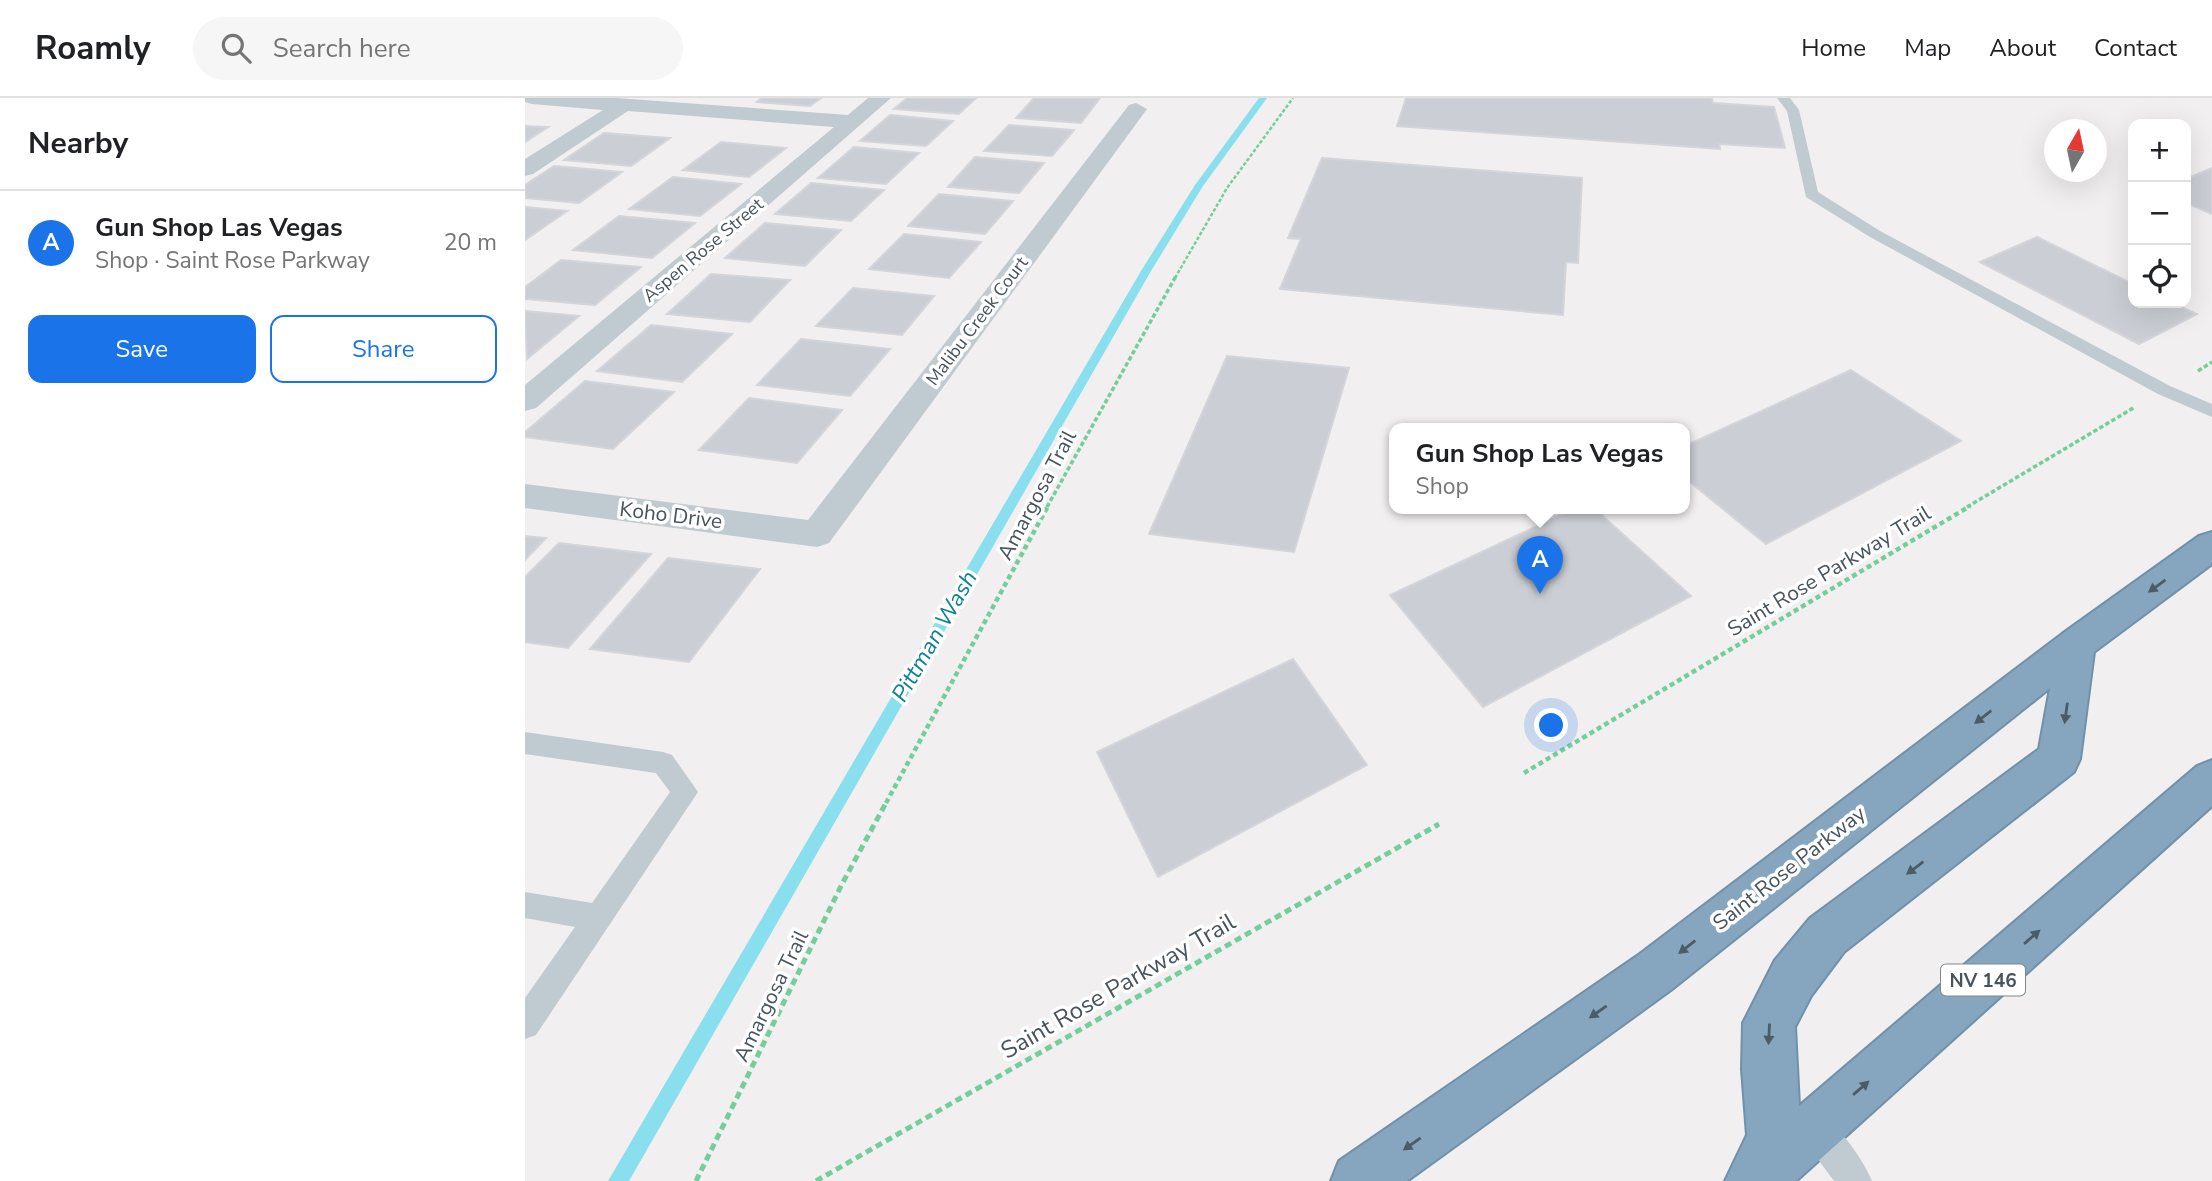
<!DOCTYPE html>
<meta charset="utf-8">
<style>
:root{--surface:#fff;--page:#f6f6f6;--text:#202124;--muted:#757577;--line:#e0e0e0;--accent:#1a73e8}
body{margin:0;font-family:"Nunito Sans",sans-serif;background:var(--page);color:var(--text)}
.controls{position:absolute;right:21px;top:21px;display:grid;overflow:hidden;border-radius:14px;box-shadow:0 7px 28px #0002}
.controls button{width:63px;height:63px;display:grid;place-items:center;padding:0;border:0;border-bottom:2px solid var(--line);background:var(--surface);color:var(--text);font:35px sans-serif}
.compass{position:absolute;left:1519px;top:21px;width:63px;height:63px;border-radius:50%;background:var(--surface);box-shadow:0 7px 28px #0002;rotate:9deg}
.you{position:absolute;left:1027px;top:628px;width:24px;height:24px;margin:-18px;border:5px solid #fff;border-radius:50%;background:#1a73e8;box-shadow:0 0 0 10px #1a73e833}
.badge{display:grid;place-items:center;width:46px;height:46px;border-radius:50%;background:var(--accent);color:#fff;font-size:23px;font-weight:700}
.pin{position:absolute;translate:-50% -58px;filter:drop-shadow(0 2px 4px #0008)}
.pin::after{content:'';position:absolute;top:37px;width:24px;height:21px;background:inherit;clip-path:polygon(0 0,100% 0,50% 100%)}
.popup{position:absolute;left:864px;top:325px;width:301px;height:91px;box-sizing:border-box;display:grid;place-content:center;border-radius:14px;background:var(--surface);filter:drop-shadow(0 2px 5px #0005);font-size:23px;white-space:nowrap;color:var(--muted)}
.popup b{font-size:26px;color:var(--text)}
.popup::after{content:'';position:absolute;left:50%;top:100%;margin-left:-14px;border:14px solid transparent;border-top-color:var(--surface)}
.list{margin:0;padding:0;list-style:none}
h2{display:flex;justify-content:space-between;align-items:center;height:91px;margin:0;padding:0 28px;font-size:30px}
h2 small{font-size:23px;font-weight:400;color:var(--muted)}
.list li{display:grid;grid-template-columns:46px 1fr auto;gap:21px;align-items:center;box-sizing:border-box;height:105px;padding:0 28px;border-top:2px solid var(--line)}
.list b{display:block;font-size:26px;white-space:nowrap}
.list p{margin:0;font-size:23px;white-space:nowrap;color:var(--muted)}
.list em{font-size:23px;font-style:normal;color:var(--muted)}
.actions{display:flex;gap:14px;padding:21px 28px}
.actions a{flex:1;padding:16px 0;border:2px solid var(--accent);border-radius:14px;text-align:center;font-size:24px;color:var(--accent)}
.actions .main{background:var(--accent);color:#fff}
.icon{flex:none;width:38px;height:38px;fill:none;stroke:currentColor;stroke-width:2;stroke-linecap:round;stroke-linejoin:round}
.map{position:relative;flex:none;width:1687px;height:1083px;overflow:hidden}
header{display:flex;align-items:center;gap:42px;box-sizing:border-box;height:98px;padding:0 35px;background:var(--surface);border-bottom:2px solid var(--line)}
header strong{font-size:33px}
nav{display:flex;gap:38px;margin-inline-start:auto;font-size:24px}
.search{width:490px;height:63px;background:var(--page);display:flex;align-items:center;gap:18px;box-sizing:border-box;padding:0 24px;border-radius:38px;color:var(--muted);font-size:26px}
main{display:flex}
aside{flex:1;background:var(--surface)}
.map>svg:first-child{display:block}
</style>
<header>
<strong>Roamly</strong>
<div class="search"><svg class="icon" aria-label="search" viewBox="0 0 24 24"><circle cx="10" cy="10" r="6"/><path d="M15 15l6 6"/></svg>Search here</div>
<nav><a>Home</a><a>Map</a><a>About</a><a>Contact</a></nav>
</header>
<main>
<aside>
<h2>Nearby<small></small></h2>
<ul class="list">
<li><span class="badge">A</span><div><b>Gun Shop Las Vegas</b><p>Shop · Saint Rose Parkway</p></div><em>20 m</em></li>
</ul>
<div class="actions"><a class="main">Save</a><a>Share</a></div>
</aside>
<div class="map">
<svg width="1687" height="1083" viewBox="0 0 1687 1083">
<rect width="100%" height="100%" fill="#f1efef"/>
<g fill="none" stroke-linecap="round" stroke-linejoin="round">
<path fill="#89dfed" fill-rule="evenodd" d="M734,0H742L678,88L626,173L104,1083H83L616,173L670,87Z"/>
</g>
<g fill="#cbced4" stroke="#d3d5da" stroke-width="2">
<path d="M237,0H296L285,8L232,4Z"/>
<path d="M382,0H451L434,16L369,11Z"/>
<path d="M509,0H575L556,25L491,20Z"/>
<path d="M881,0H1187L1188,5L1249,9L1260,50L1194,46L1195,51L872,28Z"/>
<path d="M365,17L428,23L401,48L335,43Z"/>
<path d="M484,27L549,32L527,58L459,53Z"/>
<path d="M0,28L23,29L0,44Z"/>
<path d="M79,35L145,40L106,68L39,62Z"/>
<path d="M196,44L261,50L224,79L158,72Z"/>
<path d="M329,49L394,55L361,86L293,80Z"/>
<path d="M450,59L519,65L494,95L423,89Z"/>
<path d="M797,60L1057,80L1053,165L1041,164L1038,217L755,191L776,141L763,140Z"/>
<path d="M29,68L97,74L54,105L0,100V87Z"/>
<path d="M1687,70V116L1661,105V81Z"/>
<path d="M148,79L216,86L175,118L104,111Z"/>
<path d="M286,85L359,92L326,123L250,116Z"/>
<path d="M414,96L488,103L460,136L383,128Z"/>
<path d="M0,109L42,113L0,142Z"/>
<path d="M94,118L170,125L127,160L48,152Z"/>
<path d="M240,125L316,132L280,168L200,160Z"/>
<path d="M379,136L456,144L424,180L344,171Z"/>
<path d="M1512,139L1608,186V205H1648L1672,216L1614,246L1455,164Z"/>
<path d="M36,162L116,169L70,207L0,201V189Z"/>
<path d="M186,176L265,182L225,224L142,216Z"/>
<path d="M328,190L409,198L377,237L291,228Z"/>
<path d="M0,213L54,218L2,261Z"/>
<path d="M126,227L207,236L157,284L72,273Z"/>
<path d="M276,241L365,251L325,298L232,287Z"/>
<path d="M702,258L824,270L769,454L624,436Z"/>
<path d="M1326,272L1436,343L1241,446L1160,380V348Z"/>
<path d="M60,283L149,294L88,351L0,339V334Z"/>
<path d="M224,300L317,312L272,365L174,352Z"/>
<path d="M1050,410H1069L1166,498L958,609L865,497Z"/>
<path d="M0,438L21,440L0,462Z"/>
<path d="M34,445L126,456L43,550L0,544V479Z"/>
<path d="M143,460L235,471L164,564L65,551Z"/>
<path d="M768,561L842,667L633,779L572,654Z"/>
</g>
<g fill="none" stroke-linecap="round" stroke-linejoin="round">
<defs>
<path id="highway" d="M1687,434V466L1569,554L1555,661L1549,674L1319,854L1286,898L1270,929L1274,1008L1672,668L1687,662V708L1271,1083H1200L1222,1037L1217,971L1218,925L1250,862L1285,820L1514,651L1525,590L1146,892L882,1083H806L814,1063L1112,858L1537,536L1674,438Z"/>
</defs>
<use href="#highway" stroke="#7190aa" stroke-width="4"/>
<path stroke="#74ce9c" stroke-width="2.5" stroke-dasharray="3.5 2" stroke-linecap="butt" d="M650,180L702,90L768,0"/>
<g stroke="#74ce9c" stroke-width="3.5" stroke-dasharray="4.5 2.5" stroke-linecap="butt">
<path d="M1673,273L1687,264"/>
<path d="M522,409L651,178"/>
<path d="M1442,409L1610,309"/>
</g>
<g stroke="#74ce9c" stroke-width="4.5" stroke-dasharray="5 3.5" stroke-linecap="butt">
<path d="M999,675L1445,408"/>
<path d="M361,705L523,408"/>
</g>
<g stroke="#74ce9c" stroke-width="5" stroke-dasharray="7 4.5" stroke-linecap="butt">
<path d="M171,1083L317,786L362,703"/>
<path d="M291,1083L914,726"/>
</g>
<g fill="#bfcad1" fill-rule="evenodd">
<path d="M1252,0H1265L1274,12L1293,94L1355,133L1645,288L1687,306V319L1633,296L1345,139L1281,99L1262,13Z"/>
<path d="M0,634L138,654L147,657L173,694L11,937L0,941V900L50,829L0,820V794L67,805L145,694L131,675L0,656Z"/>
<path d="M1289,1014C1312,1023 1337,1060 1347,1083H1309L1278,1041L1273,1030L1278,1019Z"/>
</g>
<g fill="#bfcad1" fill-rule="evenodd">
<path d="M0,0H91L323,17L343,0H366L11,310L0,313V287L309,29L103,13L8,76L0,78V61L78,12L7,6L0,4Z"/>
<path d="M611,5L622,11L304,445L292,449L0,410V386L283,422L604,7Z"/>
</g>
<use href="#highway" fill="#86a5be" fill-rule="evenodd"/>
</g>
<defs><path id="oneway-solid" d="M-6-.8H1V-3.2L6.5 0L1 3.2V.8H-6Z" transform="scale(1.75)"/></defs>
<g fill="#4c5c67">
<use href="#oneway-solid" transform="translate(1632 488) rotate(144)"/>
<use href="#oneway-solid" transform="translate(1541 615) rotate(98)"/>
<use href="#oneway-solid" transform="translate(1458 619) rotate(142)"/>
<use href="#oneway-solid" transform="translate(1390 770) rotate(143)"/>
<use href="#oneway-solid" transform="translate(1507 839) rotate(-41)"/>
<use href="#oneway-solid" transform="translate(1162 849) rotate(142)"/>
<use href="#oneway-solid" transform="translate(1073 914) rotate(145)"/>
<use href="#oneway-solid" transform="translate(1244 936) rotate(93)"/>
<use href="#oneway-solid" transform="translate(1336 990) rotate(-41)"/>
<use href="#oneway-solid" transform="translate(887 1046) rotate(145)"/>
</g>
<g text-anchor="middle" stroke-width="7" stroke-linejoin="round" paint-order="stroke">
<g font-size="18" fill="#46545d" stroke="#fff">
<text transform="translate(178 152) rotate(-40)" y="6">Aspen Rose Street</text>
<text transform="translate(452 223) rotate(-53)" y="6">Malibu Creek Court</text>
</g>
<rect fill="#fff" stroke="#7e878e" stroke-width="2" x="1416" y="866.5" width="84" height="31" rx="5"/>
<g font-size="19" font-weight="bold" fill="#46545d">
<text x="1458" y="889">NV 146</text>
</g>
<g font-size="21" fill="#46545d" stroke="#fff">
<text transform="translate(512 397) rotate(-62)" y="7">Amargosa Trail</text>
<text transform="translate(146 417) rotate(7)" y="7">Koho Drive</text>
<text transform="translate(1304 473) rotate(-31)" y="7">Saint Rose Parkway Trail</text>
<text transform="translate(1264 770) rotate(-38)" y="7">Saint Rose Parkway</text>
<text transform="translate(246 898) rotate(-64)" y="7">Amargosa Trail</text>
</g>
<g font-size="23" font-style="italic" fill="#0b8195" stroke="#fff">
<text transform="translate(409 538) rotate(-60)" y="8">Pittman Wash</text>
</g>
<g font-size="24" fill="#46545d" stroke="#fff">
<text transform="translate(593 888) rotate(-30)" y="8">Saint Rose Parkway Trail</text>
</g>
</g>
</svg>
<div class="controls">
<button>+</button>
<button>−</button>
<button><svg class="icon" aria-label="locate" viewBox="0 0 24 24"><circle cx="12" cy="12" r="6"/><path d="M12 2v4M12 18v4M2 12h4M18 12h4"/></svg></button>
</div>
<svg class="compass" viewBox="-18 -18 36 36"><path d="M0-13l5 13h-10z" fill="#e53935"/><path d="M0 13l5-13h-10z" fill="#757577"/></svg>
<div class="you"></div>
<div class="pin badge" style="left:1015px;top:496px">A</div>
<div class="popup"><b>Gun Shop Las Vegas</b>Shop</div>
</div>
</main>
